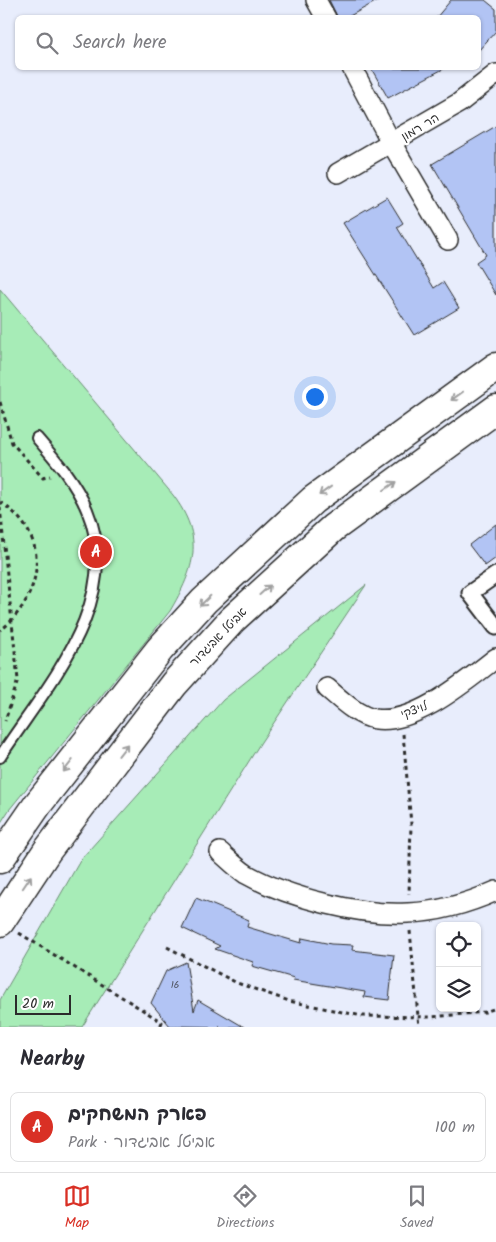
<!DOCTYPE html>
<meta charset="utf-8">
<style>
:root{--surface:#fff;--page:#f2f2f3;--text:#2b2b33;--muted:#7c7c81;--line:#e1e1e2;--accent:#d93025}
body{margin:0;font-family:Kalam,"Playpen Sans Hebrew",sans-serif;background:var(--page);color:var(--text)}
.controls{position:absolute;right:15px;bottom:15px;display:grid;overflow:hidden;border-radius:8px;box-shadow:0 1px 4px #0004}
.controls button{width:45px;height:45px;display:grid;place-items:center;padding:0;border:0;border-bottom:1px solid var(--line);background:var(--surface);color:var(--text);font:25px sans-serif}
.scale{position:absolute;left:15px;bottom:12px;width:56px;box-sizing:border-box;padding-left:5px;border:2px solid #2b2b2b;border-top:0;font-size:14px;line-height:18px;white-space:nowrap;color:#2b2b2b;-webkit-text-stroke:4px #fff;paint-order:stroke}
.you{position:absolute;left:314px;top:396px;width:18px;height:18px;margin:-12px;border:4px solid #fff;border-radius:50%;background:#1a73e8;box-shadow:0 0 0 8px #1a73e833}
.badge{display:grid;place-items:center;width:32px;height:32px;border-radius:50%;background:var(--accent);color:#fff;font-size:16px;font-weight:700}
.pin{position:absolute;translate:-50% -50%;border:2px solid #fff;box-shadow:0 1px 5px #0006}
.list{margin:0;padding:0;list-style:none}
h2{display:flex;justify-content:space-between;align-items:center;height:65px;margin:0;padding:0 20px;font-size:21px}
h2 small{font-size:16px;font-weight:400;color:var(--muted)}
.list li{display:grid;grid-template-columns:32px 1fr auto;gap:15px;align-items:center;box-sizing:border-box;height:70px;margin:0 10px 10px;padding:0 10px;border:1px solid var(--line);border-radius:8px}
.list b{display:block;font-size:19px;white-space:nowrap}
.list p{margin:0;font-size:16px;white-space:nowrap;color:var(--muted)}
.list em{font-size:16px;font-style:normal;color:var(--muted)}
.icon{flex:none;width:28px;height:28px;fill:none;stroke:currentColor;stroke-width:2;stroke-linecap:round;stroke-linejoin:round}
.map{position:relative;flex:none;width:496px;height:1027px;overflow:hidden}
.search{position:absolute;background:var(--surface);box-shadow:0 1px 4px #0004;left:15px;right:15px;top:15px;height:55px;display:flex;align-items:center;gap:12px;box-sizing:border-box;padding:0 18px;border-radius:8px;color:var(--muted);font-size:19px}
.sheet{height:145px;background:var(--surface)}
nav{display:flex;justify-content:space-around;align-items:center;box-sizing:border-box;height:70px;border-top:1px solid var(--line);background:var(--surface);font-size:14px;color:var(--muted)}
nav a{display:grid;justify-items:center;gap:2px}
nav .on{color:var(--accent)}
.map>svg:first-child{display:block}
</style>
<div class="map">
<svg width="496" height="1027" viewBox="0 0 496 1027">
<rect width="100%" height="100%" fill="#e8edfc"/>
<filter id="ink" filterUnits="userSpaceOnUse"><feTurbulence type="fractalNoise" baseFrequency=".02" numOctaves="2"/><feDisplacementMap in="SourceGraphic" scale="10" xChannelSelector="R" yChannelSelector="G"/><feConvolveMatrix kernelMatrix="1 2 1 2 8 2 1 2 1" color-interpolation-filters="sRGB"/></filter>
<g filter="url(#ink)">
<g fill="#a7ecb7" stroke="#698c71">
<path d="M0,289L173,495C205,538 195,568 170,611L9,810L0,824Z"/>
<path d="M366,585L261,742L82,1027H0V1000L81,859L223,700Z"/>
</g>
<g fill="#b2c4f4" stroke="#2b2b2b">
<path d="M329,0H379L346,18H338Z"/>
<path d="M451,0H485L496,9V31L478,51V18H436Z"/>
<path d="M371,68H445L388,98Z"/>
<path d="M496,126V295L476,262L486,255L432,164Z"/>
<path d="M387,197L403,223L397,227L434,288L443,282L459,308L414,335L343,223Z"/>
<path d="M496,524V558L485,566L469,545Z"/>
<path d="M196,898L249,920L247,927L301,943L302,938L331,944L353,945L352,950L394,955L389,1000L364,997L365,992L293,980L294,978L252,966L253,962L215,949L220,946L182,928Z"/>
<path d="M186,962L194,1011L198,1000L244,1027L170,1026L151,1003L166,971Z"/>
</g>
<g fill="none" stroke-linecap="round" stroke-linejoin="round">
<defs>
<path id="service" d="M0,757C47,685 125,601 87,510C76,483 56,460 37,438"/>
<path id="pedestrian" d="M496,575L470,593L496,627"/>
<g id="minor">
<path d="M316,0L326,18"/>
<path d="M352,68L392,144L448,240"/>
<path d="M338,173L459,103L496,74"/>
<path d="M327,688C340,699 357,716 375,719C415,725 466,681 496,658"/>
<path d="M220,852C228,859 237,868 246,874C287,897 360,916 408,913C438,912 469,903 496,891"/>
</g>
<g id="primary">
<path d="M0,859L38,804L160,649L204,601L313,500L496,367"/>
<path d="M0,922L47,851L112,765L174,684L232,620L333,528L496,409"/>
</g>
</defs>
<use href="#service" stroke="#2b2b2b" stroke-width="14"/>
<use href="#pedestrian" stroke="#2b2b2b" stroke-width="19"/>
<use href="#minor" stroke="#2b2b2b" stroke-width="22"/>
<use href="#primary" stroke="#2b2b2b" stroke-width="31"/>
<g stroke="#2b2b2b" stroke-width="3" stroke-dasharray="4 4" stroke-linecap="butt">
<path d="M0,402L12,443L43,478L50,476"/>
<path d="M0,502C39,527 47,568 22,607C16,615 9,625 0,630"/>
<path d="M0,507L18,680L5,721"/>
<path d="M403,734L411,824L409,894"/>
<path d="M410,931L419,1027"/>
<path d="M19,933L162,1022L160,1027"/>
<path d="M167,947L237,983L289,1001L362,1016L431,1017L485,1012L496,1008"/>
</g>
<use href="#service" stroke="#fff" stroke-width="10"/>
<use href="#pedestrian" stroke="#fff" stroke-width="15"/>
<use href="#minor" stroke="#fff" stroke-width="19"/>
<use href="#primary" stroke="#fff" stroke-width="28"/>
</g>
<defs><path id="oneway-shaft" d="M-6 0H5M1.5-3L5.5 0L1.5 3" fill="none" stroke-width="1.6" stroke-linecap="round" stroke-linejoin="round" transform="scale(1.25)"/></defs>
<g stroke="#a0a0a0">
<use href="#oneway-shaft" transform="translate(457 396) rotate(144)"/>
<use href="#oneway-shaft" transform="translate(390 486) rotate(-36)"/>
<use href="#oneway-shaft" transform="translate(325 491) rotate(144)"/>
<use href="#oneway-shaft" transform="translate(265 590) rotate(-42)"/>
<use href="#oneway-shaft" transform="translate(205 601) rotate(136)"/>
<use href="#oneway-shaft" transform="translate(123 750) rotate(-52)"/>
<use href="#oneway-shaft" transform="translate(68 766) rotate(128)"/>
<use href="#oneway-shaft" transform="translate(27 882) rotate(-56)"/>
</g>
</g>
<g text-anchor="middle" stroke-width="4.5" stroke-linejoin="round" paint-order="stroke">
<g font-size="10" fill="#4d515d">
<text x="175" y="988">16</text>
</g>
<g font-size="12" fill="#2b2b2b" stroke="#fff">
<text transform="translate(420 127) rotate(-31)" y="4">הר רמון</text>
<text transform="translate(218 637) rotate(-46)" y="4">אביטל אביגדור</text>
<text transform="translate(414 710) rotate(-20)" y="4">לויצקי</text>
</g>
</g>
</svg>
<div class="controls">
<button><svg class="icon" aria-label="locate" viewBox="0 0 24 24"><circle cx="12" cy="12" r="6"/><path d="M12 2v4M12 18v4M2 12h4M18 12h4"/></svg></button>
<button><svg class="icon" aria-label="layers" viewBox="0 0 24 24"><path d="M12 4l9 5-9 5-9-5zM3 14l9 5 9-5"/></svg></button>
</div>
<div class="scale">20 m</div>
<div class="you"></div>
<div class="pin badge" style="left:96px;top:552px">A</div>
<div class="search"><svg class="icon" aria-label="search" viewBox="0 0 24 24"><circle cx="10" cy="10" r="6"/><path d="M15 15l6 6"/></svg>Search here</div>
</div>
<section class="sheet">
<h2>Nearby<small></small></h2>
<ul class="list">
<li><span class="badge">A</span><div><b>פארק המשחקים</b><p>Park · אביטל אביגדור</p></div><em>100 m</em></li>
</ul>
</section>
<nav>
<a class="on"><svg class="icon" aria-label="map" viewBox="0 0 24 24"><path d="M3 6l6-2 6 2 6-2v14l-6 2-6-2-6 2zM9 4v14M15 6v14"/></svg>Map</a>
<a><svg class="icon" aria-label="directions" viewBox="0 0 24 24"><path d="M12 3l9 9-9 9-9-9zM9 14v-3h6M13 9l2 2-2 2"/></svg>Directions</a>
<a><svg class="icon" aria-label="saved" viewBox="0 0 24 24"><path d="M7 4h10v16l-5-4-5 4z"/></svg>Saved</a>
</nav>
